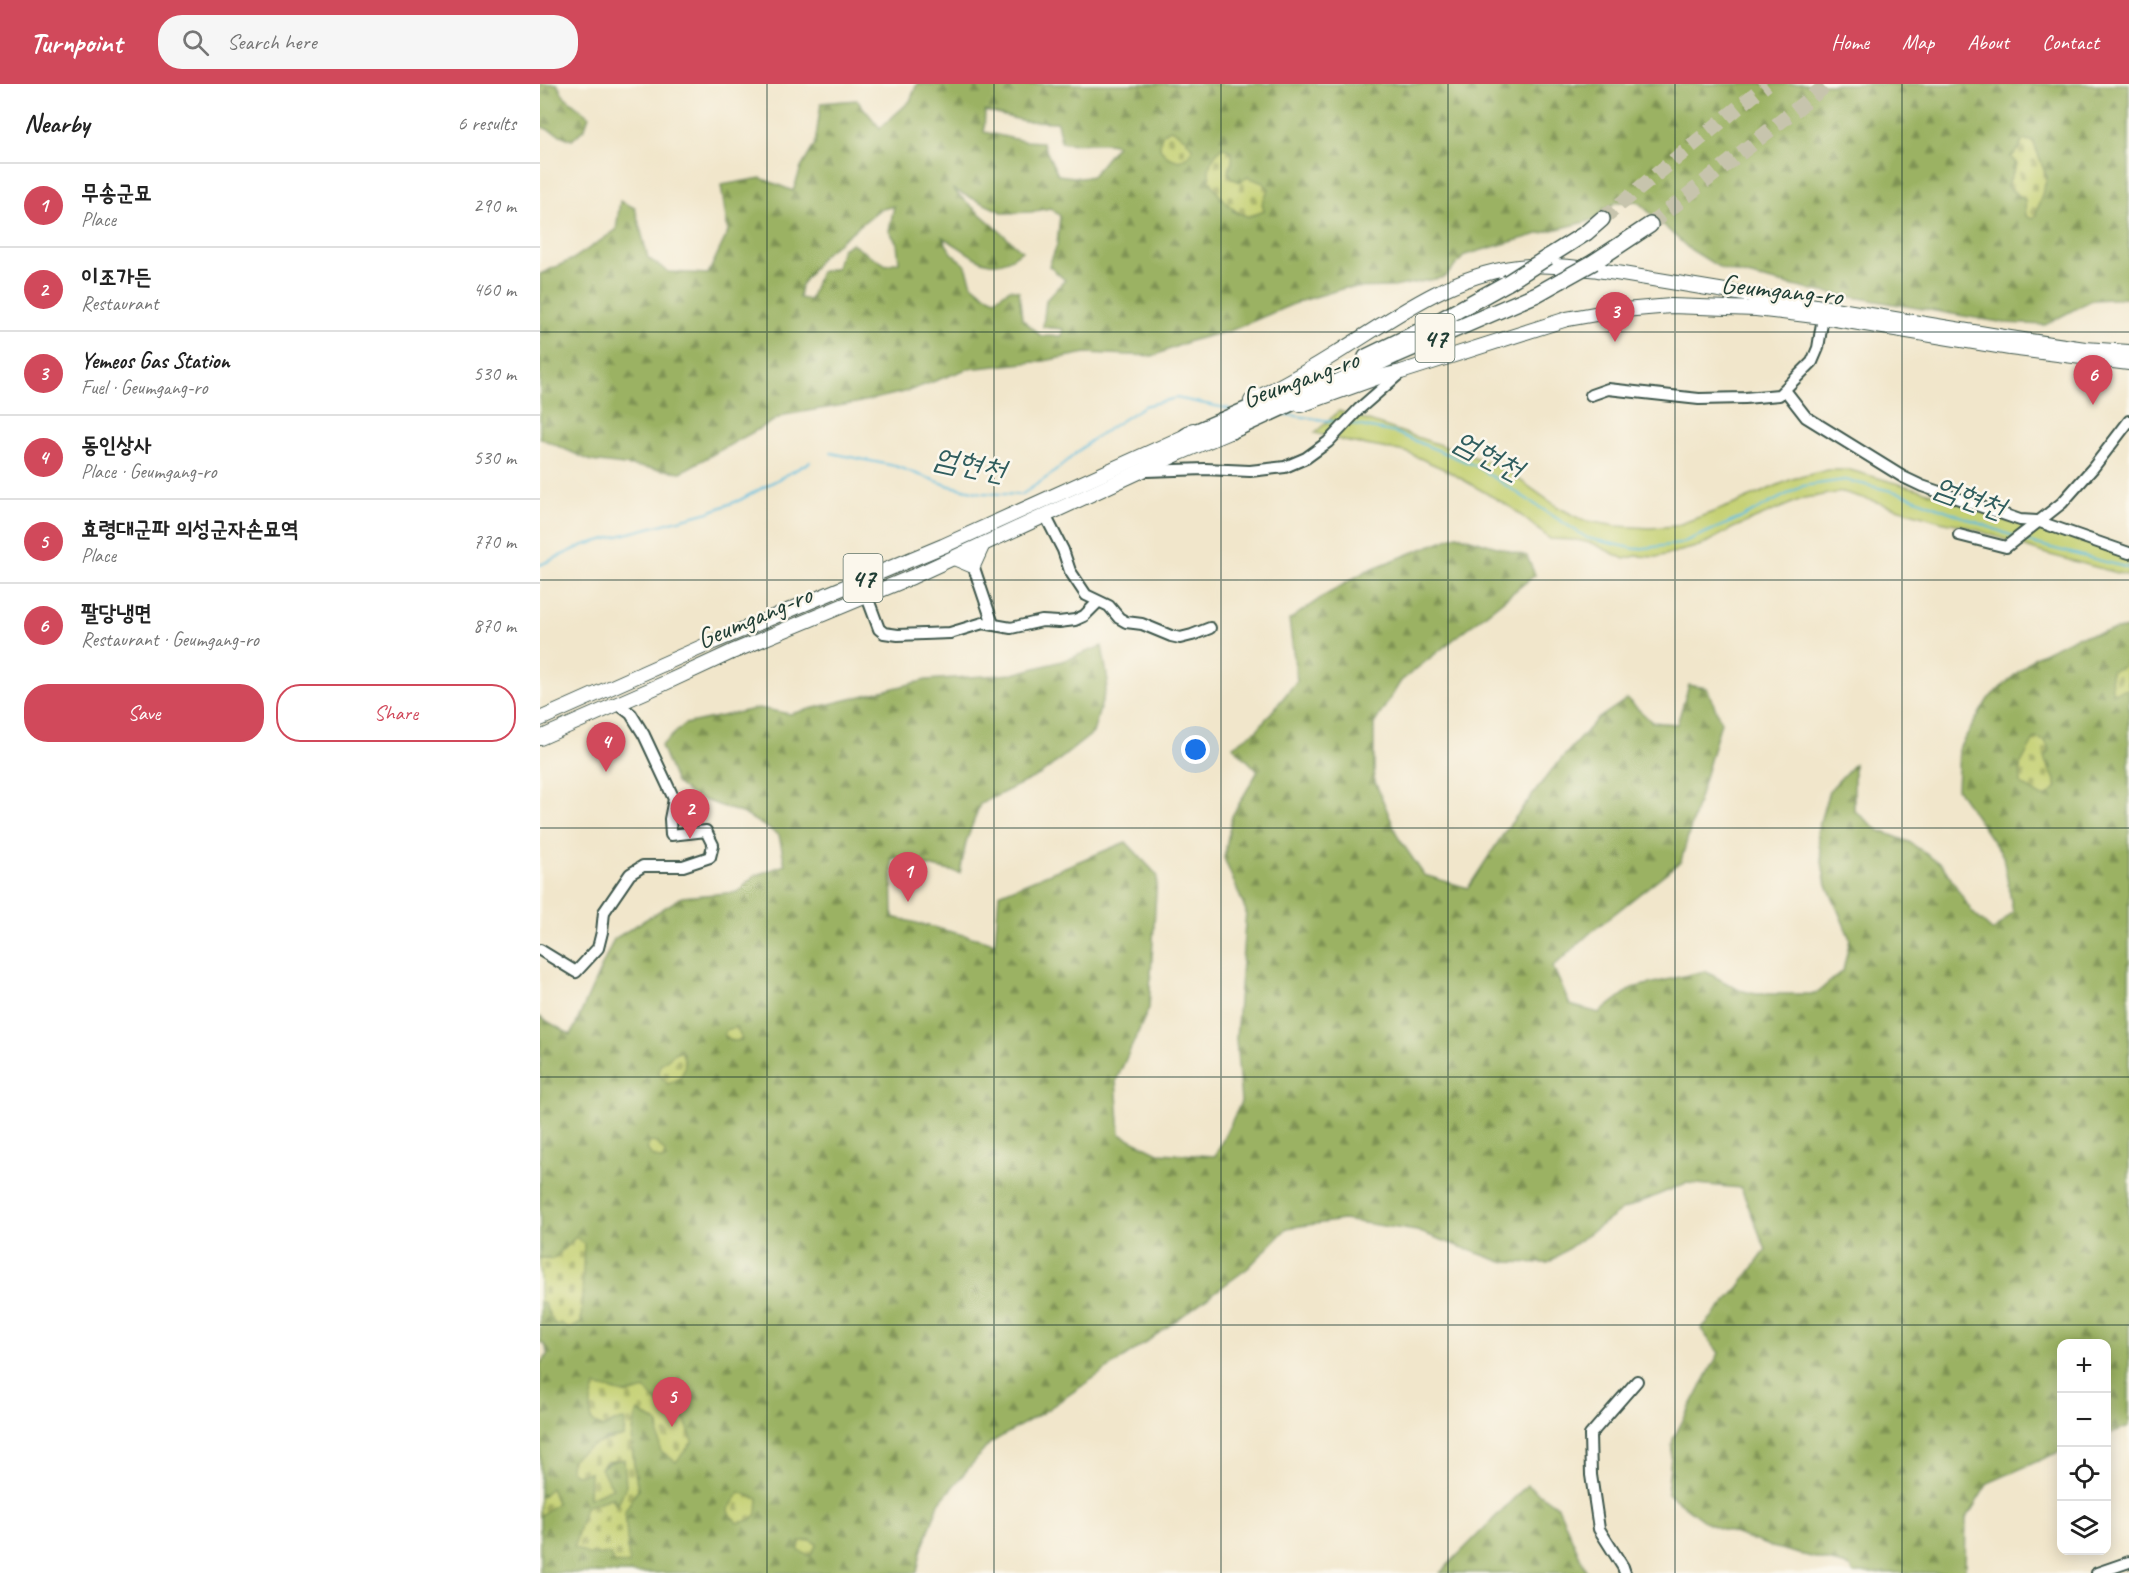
<!DOCTYPE html>
<meta charset="utf-8">
<style>
:root{--surface:#fff;--page:#f6f6f6;--text:#222;--muted:#767676;--line:#e0e0e0;--accent:#d1495b}
body{margin:0;font-family:Caveat,"Poor Story",sans-serif;background:var(--page);color:var(--text)}
.controls{position:absolute;right:18px;bottom:18px;display:grid;overflow:hidden;border-radius:12px;box-shadow:0 3px 15px #0003}
.controls button{width:54px;height:54px;display:grid;place-items:center;padding:0;border:0;border-bottom:2px solid var(--line);background:var(--surface);color:var(--text);font:30px sans-serif}
.you{position:absolute;left:656px;top:666px;width:21px;height:21px;margin:-15px;border:4px solid #fff;border-radius:50%;background:#1a73e8;box-shadow:0 0 0 9px #1a73e833}
.badge{display:grid;place-items:center;width:39px;height:39px;border-radius:50%;background:var(--accent);color:#fff;font-size:20px;font-weight:700}
.pin{position:absolute;translate:-50% -50px;filter:drop-shadow(0 2px 3px #0008)}
.pin::after{content:'';position:absolute;top:32px;width:21px;height:18px;background:inherit;clip-path:polygon(0 0,100% 0,50% 100%)}
.list{margin:0;padding:0;list-style:none}
h2{display:flex;justify-content:space-between;align-items:center;height:78px;margin:0;padding:0 24px;font-size:26px}
h2 small{font-size:20px;font-weight:400;color:var(--muted)}
.list li{display:grid;grid-template-columns:39px 1fr auto;gap:18px;align-items:center;box-sizing:border-box;height:84px;padding:0 24px;border-top:2px solid var(--line)}
.list b{display:block;font-size:22px;white-space:nowrap}
.list p{margin:0;font-size:20px;white-space:nowrap;color:var(--muted)}
.list em{font-size:20px;font-style:normal;color:var(--muted)}
.actions{display:flex;gap:12px;padding:18px 24px}
.actions a{flex:1;padding:14px 0;border:2px solid var(--accent);border-radius:24px;text-align:center;font-size:21px;color:var(--accent)}
.actions .main{background:var(--accent);color:#fff}
.icon{flex:none;width:33px;height:33px;fill:none;stroke:currentColor;stroke-width:2;stroke-linecap:round;stroke-linejoin:round}
.map{position:relative;flex:none;width:1589px;height:1489px;overflow:hidden}
header{display:flex;align-items:center;gap:36px;box-sizing:border-box;height:84px;padding:0 30px;background:var(--accent);color:#fff}
header strong{font-size:28px}
nav{display:flex;gap:33px;margin-inline-start:auto;font-size:21px}
.search{width:420px;height:54px;background:var(--page);display:flex;align-items:center;gap:15px;box-sizing:border-box;padding:0 21px;border-radius:24px;color:var(--muted);font-size:22px}
main{display:flex}
aside{flex:1;background:var(--surface)}
.map>svg:first-child{display:block}
</style>
<header>
<strong>Turnpoint</strong>
<div class="search"><svg class="icon" aria-label="search" viewBox="0 0 24 24"><circle cx="10" cy="10" r="6"/><path d="M15 15l6 6"/></svg>Search here</div>
<nav><a>Home</a><a>Map</a><a>About</a><a>Contact</a></nav>
</header>
<main>
<aside>
<h2>Nearby<small>6 results</small></h2>
<ul class="list">
<li><span class="badge">1</span><div><b>무송군묘</b><p>Place</p></div><em>290 m</em></li>
<li><span class="badge">2</span><div><b>이조가든</b><p>Restaurant</p></div><em>460 m</em></li>
<li><span class="badge">3</span><div><b>Yemeos Gas Station</b><p>Fuel · Geumgang-ro</p></div><em>530 m</em></li>
<li><span class="badge">4</span><div><b>동인상사</b><p>Place · Geumgang-ro</p></div><em>530 m</em></li>
<li><span class="badge">5</span><div><b>효령대군파 의성군자손묘역</b><p>Place</p></div><em>770 m</em></li>
<li><span class="badge">6</span><div><b>팔당냉면</b><p>Restaurant · Geumgang-ro</p></div><em>870 m</em></li>
</ul>
<div class="actions"><a class="main">Save</a><a>Share</a></div>
</aside>
<div class="map">
<svg width="1589" height="1489" viewBox="0 0 1589 1489">
<defs>
<pattern id="forest-firs" width="22" height="20" patternUnits="userSpaceOnUse" patternTransform="scale(1.5)"><rect width="22" height="20" fill="#9bb264"/><path d="M5 1l3.5 6h-7zM16 11l3.5 6h-7z" fill="#7e9253"/></pattern>
<pattern id="cemetery-stones" width="16" height="16" patternUnits="userSpaceOnUse" patternTransform="scale(1.5)"><rect width="16" height="16" fill="#c4d072"/><path d="M2 7V4a2 2 0 0 1 4 0v3zM10 15v-3a2 2 0 0 1 4 0v3z" fill="#9faa5e"/></pattern>
</defs>
<rect width="100%" height="100%" fill="#fbf7ec"/>
<filter id="ink" filterUnits="userSpaceOnUse"><feTurbulence type="fractalNoise" baseFrequency=".0167" numOctaves="2"/><feDisplacementMap in="SourceGraphic" scale="12" xChannelSelector="R" yChannelSelector="G"/><feConvolveMatrix kernelMatrix="1 2 1 2 8 2 1 2 1" color-interpolation-filters="sRGB"/></filter>
<filter id="wash" filterUnits="userSpaceOnUse"><feTurbulence type="fractalNoise" baseFrequency=".008" numOctaves="4" result="noise"/><feDisplacementMap in="SourceGraphic" scale="24" xChannelSelector="R" yChannelSelector="G"/><feGaussianBlur stdDeviation="1.35" result="paint"/><feColorMatrix in="noise" values="0 0 0 0 0 0 0 0 0 0 0 0 0 0 0 0 0 1.4 0 .05"/><feComposite in="paint" operator="in"/></filter>
<g filter="url(#wash)">
<rect width="100%" height="100%" fill="#f1e6cb"/>
<path fill="#c4d072" stroke="#728653" stroke-width="1.5" d="M799,327L927,370L964,385L1018,423L1042,436L1076,442L1110,444L1135,442L1192,421L1252,395L1288,386H1310L1395,410L1462,436L1525,452L1589,473V492L1503,469L1426,442L1400,437L1303,408L1264,414L1193,444L1160,462L1117,473L1096,472L1084,475L1054,460L1037,456L1010,455L972,424L908,387L866,368L808,358L775,349Z"/>
<g fill="url(#forest-firs)" stroke="#5d784c" stroke-width="1.5" fill-rule="evenodd">
<path d="M0,0H17L24,12L49,32L45,44L32,56L0,42Z"/>
<path d="M377,0H1589V214L1552,216L1505,241L1465,239L1266,205L1182,185L1148,164L1097,117L1076,118L1054,136L1009,147L925,171L905,193L854,203L805,204L758,218L692,246L650,257L613,272L546,269L504,277L427,285L368,307L316,319L244,331L141,388L51,377L0,354V190L33,175L76,146L80,117L95,124L108,174L129,188L168,190L188,148L181,101L221,94L253,107L261,84L275,60L281,19L317,16L340,44L370,17ZM445,27L484,37L517,38L521,58C539,63 560,55 577,61L552,92L541,94L518,91L502,58L484,57L444,48ZM1483,56L1493,57L1507,94L1495,132H1486L1485,116L1467,102L1477,80L1471,72L1479,65ZM682,63L692,78L688,88L691,94L700,98L724,127L708,132L693,127ZM412,105L464,129L491,128L510,124L520,132L517,161L509,182L525,196L506,216L503,243L523,245L522,252H501L482,235L479,207L470,205L455,215L444,210L432,200L426,182L411,168L402,153C433,169 448,195 482,167ZM354,122L349,147L357,159L359,178L346,181C334,173 322,169 312,159L302,165L296,184L280,188L270,216L259,214L261,201L282,172L339,126Z"/>
<path d="M917,451L987,472L995,491L861,597L834,640V695L858,753L884,791L928,804L966,746L1010,688L1056,636L1087,615L1112,638L1137,640L1149,601L1167,604L1181,638L1141,777L1050,849L1013,883L1030,921L1059,929L1092,904L1165,887L1199,906L1216,910H1275L1303,887L1310,855L1285,796L1277,748L1289,707L1314,680V726L1338,746L1369,758L1403,782L1432,828L1453,847L1473,828L1463,772L1417,705L1419,664L1448,615L1495,573L1536,553L1589,544V1342L1567,1351L1566,1260H1522L1521,1367L1448,1399L1426,1435L1425,1489H1313L1311,1483L1232,1463L1168,1440L1127,1409L1133,1355L1179,1269L1161,1245L1196,1207L1226,1166L1201,1104L1146,1099L1082,1126L1008,1179L962,1178L877,1147L803,1136L747,1144L708,1184L604,1260L502,1329L450,1359L399,1419L381,1468L377,1489H0V1432L17,1418L3,1410L0,1414V1281L8,1270L5,1261L0,1258V1219L3,1218L36,1153L13,1175L0,1174V933L31,951L74,855L142,813L198,808L214,792L245,781L239,751L204,730L153,712L136,699L121,662L145,640L219,624L250,630L386,596L473,590L522,577L562,562L568,597L553,649L501,690L440,720L426,758L420,789L352,774L353,833L455,859L459,810L586,758L617,791L609,924L576,997L580,1050L618,1069L675,1072L701,1018L696,955L706,827L684,774L692,732L718,687L693,662L717,646L757,597L749,536L781,514L826,487ZM114,1314L126,1331L118,1346V1339L98,1327C88,1352 93,1379 98,1405L85,1427L88,1480L72,1470L49,1471L77,1423L86,1402L84,1375C54,1380 58,1387 49,1413L50,1388L65,1355L84,1353L85,1336L76,1337L63,1344Z"/>
<path d="M987,1401L1018,1423L1047,1489H900Z"/>
</g>
<g fill="url(#cemetery-stones)" stroke="#728653" stroke-width="1.5">
<path d="M631,45L645,54L653,65L648,72L639,77L628,73L620,64C620,55 621,48 631,45Z"/>
<path d="M1483,56L1493,57L1507,94L1495,133L1492,135L1486,132L1485,116L1467,102L1477,80L1471,73L1479,65Z"/>
<path d="M682,63L692,68V78L688,88L691,94L700,98L708,93L723,99L729,105L722,119L724,127C719,129 712,132 707,132C692,129 668,102 669,87C669,78 675,70 682,63Z"/>
<path d="M1589,572V581L1587,584L1589,605L1572,609L1571,587L1583,583Z"/>
<path d="M1495,654L1505,657L1510,667L1504,673C1507,685 1515,691 1517,703L1507,712L1502,713L1481,700L1480,681Z"/>
<path d="M197,943L202,956L193,957L184,952L186,946Z"/>
<path d="M141,967C149,983 144,994 128,1000L119,990L120,981L136,968Z"/>
<path d="M110,1058L117,1059L125,1068L123,1076L112,1072L107,1065Z"/>
<path d="M36,1153L44,1160L41,1239L29,1245L21,1239L15,1241L3,1218L0,1219V1174L13,1175Z"/>
<path d="M55,1302L88,1310L105,1305L114,1314L126,1331L143,1332L153,1357L136,1378L120,1366L118,1339L98,1327C88,1352 93,1379 98,1405L85,1427L89,1480L74,1479L71,1470L49,1471L34,1463L45,1423L71,1414L77,1422L86,1402L84,1375L66,1378L60,1384L73,1404L49,1414L50,1388L36,1391L30,1385L31,1376C48,1361 63,1357 84,1352L85,1336L76,1337L63,1344L51,1336V1317Z"/>
<path d="M11,1404L17,1419L0,1432V1414Z"/>
<path d="M200,1408L218,1415L217,1430L211,1436L197,1439L188,1426Z"/>
<path d="M270,1456L277,1460L270,1472L259,1467V1458Z"/>
</g>
<g fill="none" stroke-linecap="round" stroke-linejoin="round">
<g stroke="#60bdde" stroke-width="2">
<path d="M743,330L803,339"/>
<path d="M811,340L856,349L936,382L1047,454L1096,465L1139,460L1203,433L1263,402L1305,396L1360,409L1473,452"/>
<path d="M291,369L355,382L410,402L442,409L481,411L512,390L550,357L604,322L636,314L690,325"/>
<path d="M1481,455L1500,461L1589,484"/>
<path d="M0,481L44,461L169,428L200,416L270,378"/>
</g>
</g>
</g>
<g filter="url(#ink)">
<g fill="none" stroke-linecap="round" stroke-linejoin="round">
<g stroke="#c7c4ad" stroke-width="15" stroke-dasharray="15 8" stroke-linecap="butt">
<path d="M1062,135L1227,0"/>
<path d="M1110,141L1288,0"/>
</g>
<defs>
<g id="minor">
<path d="M1245,306L1266,333L1363,393L1382,402L1480,436L1497,437L1589,469"/>
<path d="M1051,311L1068,305L1159,315L1205,314L1239,311L1272,278L1278,264L1283,233"/>
<path d="M606,387L665,385L710,387L745,383L766,374L788,358L819,325L859,290"/>
<path d="M505,431L523,466L530,487L546,511L569,522L579,534L586,538L602,540L631,552L640,554L652,551L670,544"/>
<path d="M1419,451L1466,463L1522,419L1553,384L1589,337"/>
<path d="M431,475L453,540"/>
<path d="M326,510L339,545L344,549L358,551L410,549L443,539L471,544L502,537L519,538L535,536L544,532L558,518"/>
<path d="M0,866L36,888L58,864L62,848L64,828L90,790L103,782H143L170,773L173,761L166,747L131,751L130,735L134,715L104,651L91,630L78,620"/>
<path d="M1085,1489L1083,1483L1059,1445L1051,1391L1050,1351L1097,1297"/>
<path d="M1557,1489L1589,1478"/>
</g>
<g id="major">
<path d="M711,317C739,303 768,287 795,270C857,232 914,187 989,182C1012,180 1036,184 1058,186L1470,254L1545,265L1589,268"/>
<path d="M761,321L839,293L861,288L1027,235L1072,227L1131,222L1216,225L1283,233L1470,264L1589,279"/>
<path d="M414,474L433,482L443,460"/>
<path d="M0,635L173,558L403,462L646,352L653,346"/>
<path d="M0,654L123,600L192,568L372,493L640,369L701,343"/>
</g>
<g id="highway">
<path d="M1008,173L1046,149L1062,135"/>
<path d="M1054,178L1110,141"/>
<path d="M826,273L884,245L967,199"/>
<path d="M691,347L856,271L997,210L1020,197"/>
<path d="M646,352L782,293"/>
</g>
</defs>
<use href="#minor" stroke="#3e564b" stroke-width="14"/>
<use href="#major" stroke="#3e564b" stroke-width="16"/>
<use href="#highway" stroke="#3e564b" stroke-width="18"/>
<use href="#minor" stroke="#fff" stroke-width="10"/>
<use href="#major" stroke="#fff" stroke-width="14"/>
<use href="#highway" stroke="#fff" stroke-width="15"/>
<defs>
<g id="highway-bridge">
<path d="M1020,197L1054,178"/>
<path d="M967,199L1008,173"/>
</g>
</defs>
<use href="#highway-bridge" stroke="#3e564b" stroke-width="18" stroke-linecap="butt"/>
<use href="#highway-bridge" stroke="#fff" stroke-width="15"/>
</g>
</g>
<path fill="none" stroke="#1f3d34" stroke-width="1.5" stroke-opacity="0.55" d="M227,0V1489M454,0V1489M681,0V1489M908,0V1489M1135,0V1489M1362,0V1489M0,248H1589M0,496H1589M0,744H1589M0,993H1589M0,1241H1589"/>
<g text-anchor="middle" stroke-width="5" stroke-linejoin="round" paint-order="stroke">
<g fill="#fbf7ec" stroke="#61756b" stroke-width="1.5">
<rect x="875.5" y="230" width="39" height="48" rx="4.5"/>
<rect x="303.5" y="470" width="39" height="48" rx="4.5"/>
</g>
<g font-size="27" font-weight="bold" fill="#1f3d34">
<text x="895" y="263">47</text>
<text x="323" y="503">47</text>
</g>
<g font-size="28" fill="#1f3d34" stroke="#fbf7ec">
<text transform="translate(1242 205) rotate(6)" y="10">Geumgang-ro</text>
<text transform="translate(760 294) rotate(-20)" y="10">Geumgang-ro</text>
<text transform="translate(214 532) rotate(-23)" y="10">Geumgang-ro</text>
</g>
<g font-size="30" font-style="italic" fill="#2f5d5e" stroke="#fbf7ec">
<text transform="translate(949 371) rotate(28)" y="10">엄현천</text>
<text transform="translate(430 380) rotate(12)" y="10">엄현천</text>
<text transform="translate(1430 413) rotate(20)" y="10">엄현천</text>
</g>
</g>
</svg>
<div class="controls">
<button>+</button>
<button>−</button>
<button><svg class="icon" aria-label="locate" viewBox="0 0 24 24"><circle cx="12" cy="12" r="6"/><path d="M12 2v4M12 18v4M2 12h4M18 12h4"/></svg></button>
<button><svg class="icon" aria-label="layers" viewBox="0 0 24 24"><path d="M12 4l9 5-9 5-9-5zM3 14l9 5 9-5"/></svg></button>
</div>
<div class="you"></div>
<div class="pin badge" style="left:368px;top:818px">1</div>
<div class="pin badge" style="left:150px;top:755px">2</div>
<div class="pin badge" style="left:1075px;top:258px">3</div>
<div class="pin badge" style="left:66px;top:688px">4</div>
<div class="pin badge" style="left:132px;top:1343px">5</div>
<div class="pin badge" style="left:1553px;top:321px">6</div>
</div>
</main>
